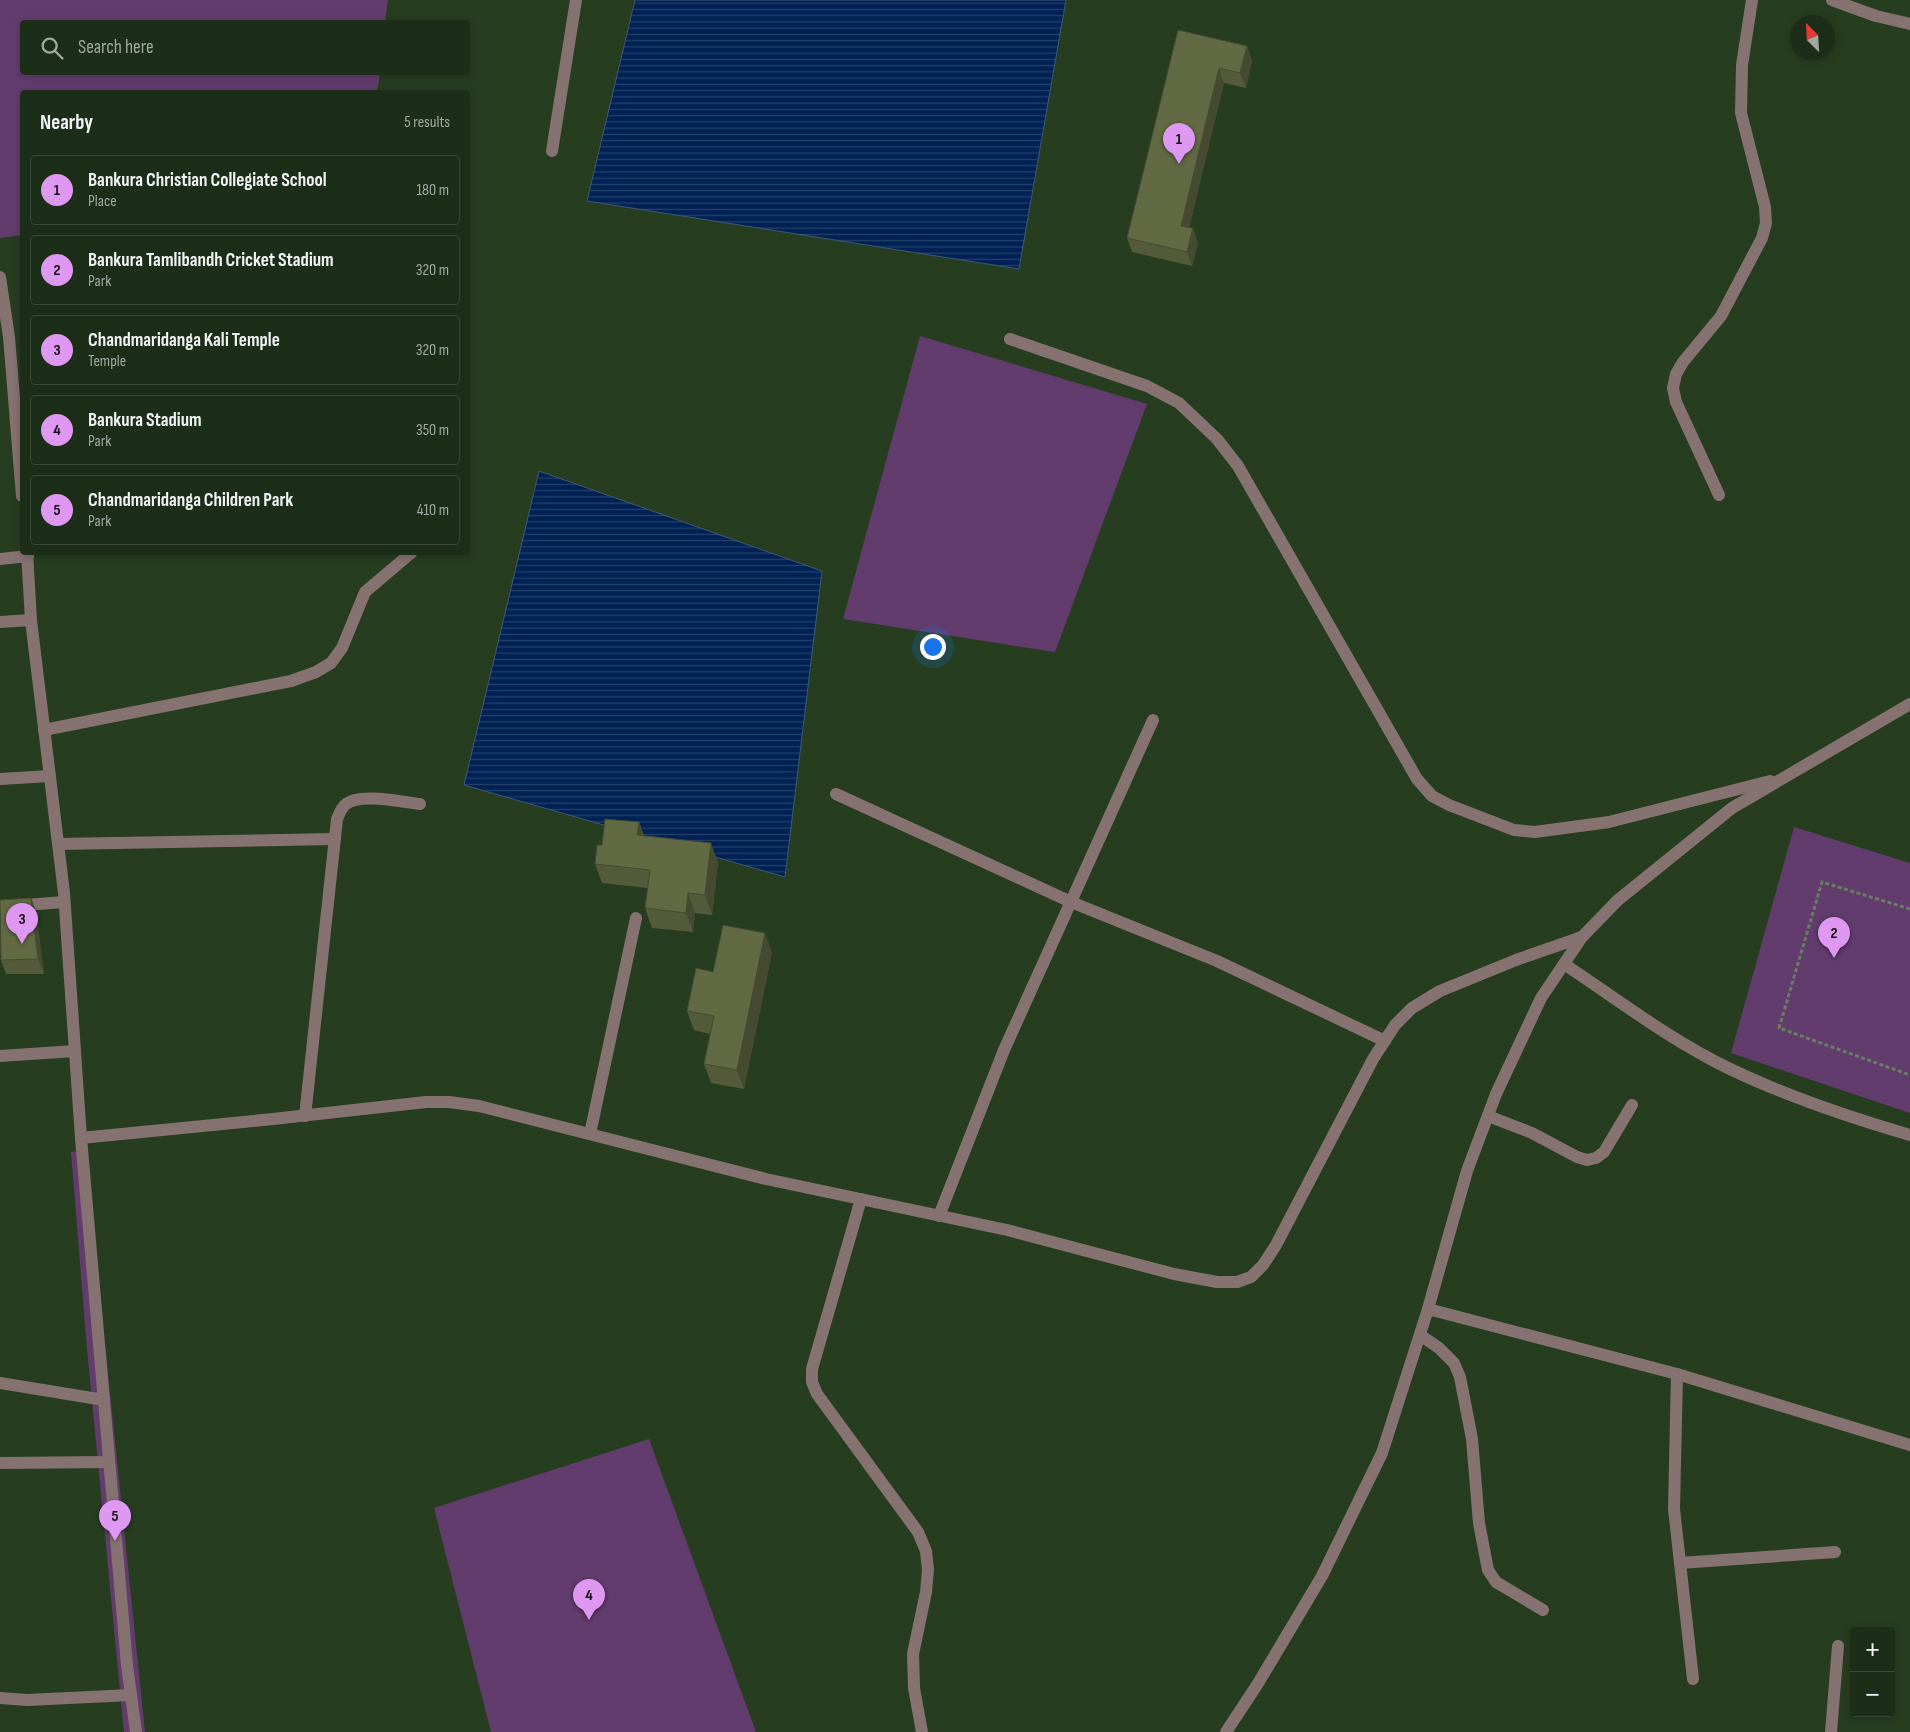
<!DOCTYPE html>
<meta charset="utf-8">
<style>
:root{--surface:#1d2e18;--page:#253621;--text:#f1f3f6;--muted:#a0a8a2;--line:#3b4a37;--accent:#de98f2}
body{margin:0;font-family:"Sofia Sans Condensed",sans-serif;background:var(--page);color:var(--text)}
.controls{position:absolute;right:15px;bottom:15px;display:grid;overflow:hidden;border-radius:5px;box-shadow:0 2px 8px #0003}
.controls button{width:45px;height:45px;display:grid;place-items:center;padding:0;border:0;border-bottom:1px solid var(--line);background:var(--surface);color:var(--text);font:25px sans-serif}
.compass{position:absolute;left:1790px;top:15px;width:45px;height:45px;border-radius:50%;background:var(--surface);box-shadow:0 2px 8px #0003;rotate:336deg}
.you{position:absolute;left:932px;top:646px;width:18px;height:18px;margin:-12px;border:4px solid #fff;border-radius:50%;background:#1a73e8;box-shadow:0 0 0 8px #1a73e833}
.badge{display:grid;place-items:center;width:32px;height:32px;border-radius:50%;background:var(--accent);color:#111;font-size:16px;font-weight:700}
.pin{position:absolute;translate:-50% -41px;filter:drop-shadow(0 1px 2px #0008)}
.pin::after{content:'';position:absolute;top:26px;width:18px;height:15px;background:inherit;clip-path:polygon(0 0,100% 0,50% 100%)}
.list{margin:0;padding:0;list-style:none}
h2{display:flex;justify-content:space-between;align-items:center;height:65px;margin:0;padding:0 20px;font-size:21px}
h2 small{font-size:16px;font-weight:400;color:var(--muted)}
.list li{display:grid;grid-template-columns:32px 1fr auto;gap:15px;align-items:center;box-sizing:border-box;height:70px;margin:0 10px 10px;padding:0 10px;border:1px solid var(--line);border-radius:5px}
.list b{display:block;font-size:19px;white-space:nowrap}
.list p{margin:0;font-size:16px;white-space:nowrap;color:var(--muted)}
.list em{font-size:16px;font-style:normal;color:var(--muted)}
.icon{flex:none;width:28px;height:28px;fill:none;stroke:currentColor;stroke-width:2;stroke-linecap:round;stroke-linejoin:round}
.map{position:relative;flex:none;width:1910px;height:1732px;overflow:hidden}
.search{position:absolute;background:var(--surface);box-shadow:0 2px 8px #0003;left:20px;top:20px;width:450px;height:55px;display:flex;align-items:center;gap:12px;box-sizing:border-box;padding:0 18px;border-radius:5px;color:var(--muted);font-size:19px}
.panel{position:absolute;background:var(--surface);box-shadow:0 2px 8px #0003;left:20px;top:90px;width:450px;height:465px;border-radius:5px}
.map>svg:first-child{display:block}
</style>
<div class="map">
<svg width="1910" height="1732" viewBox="0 0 1910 1732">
<defs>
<pattern id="water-rules" width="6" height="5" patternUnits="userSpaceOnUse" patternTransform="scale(1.25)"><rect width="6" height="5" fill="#002154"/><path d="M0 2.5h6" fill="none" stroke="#24416b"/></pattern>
</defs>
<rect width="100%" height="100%" fill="#273d20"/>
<g fill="#623c6d">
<path d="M0,0H388L385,22H22V72L380,73L377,92H22V235L0,238Z"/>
<path d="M920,336L1147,404L1055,652L843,619Z"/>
<path d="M1794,827L1910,863V1113L1731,1053Z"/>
<path d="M85,1150L145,1732H124L87,1349L71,1152Z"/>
<path d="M649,1439L756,1732H491L434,1508Z"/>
</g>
<g fill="url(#water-rules)" stroke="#3e5977">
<path d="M635,0H1066L1019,269L587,201Z"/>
<path d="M539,471L822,571L785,877L464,785Z"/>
</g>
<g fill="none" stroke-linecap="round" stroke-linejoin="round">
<path stroke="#6a7d65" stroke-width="3" stroke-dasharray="4 2.5" stroke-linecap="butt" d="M1910,909L1822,882L1779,1028L1910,1075"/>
<g stroke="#877272" stroke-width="12">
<path d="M1832,0L1876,16L1910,24"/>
<path d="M552,151L576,0"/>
<path d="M0,277L9,337L22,496"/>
<path d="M1010,339L1147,386L1179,403L1217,439L1238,466L1417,779L1432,796L1449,805L1514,830L1535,832L1609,822L1770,781"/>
<path d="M1719,495L1676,402L1673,388L1676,374L1683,362L1721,316L1762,238L1766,223L1765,207L1741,113L1742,65L1752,0"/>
<path d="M27,552L31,620L64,893L81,1138L127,1665L136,1732"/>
<path d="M0,559L28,556"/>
<path d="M0,622L31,620"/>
<path d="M44,730L291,681L316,672L331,663L342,648L365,592L411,553"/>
<path d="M0,779L50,776"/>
<path d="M836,794L1071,902L1217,961L1385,1041"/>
<path d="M58,844L335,839"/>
<path d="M0,907L64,902"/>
<path d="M1564,964C1617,999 1670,1040 1728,1068C1786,1096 1848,1117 1910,1135"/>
<path d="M0,1056L75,1051"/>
<path d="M305,1116L337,819C339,815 341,808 345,805C358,792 402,802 420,804"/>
<path d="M1488,1116L1532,1133L1577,1157L1587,1160L1596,1158L1604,1152L1632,1105"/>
<path d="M590,1134L636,918"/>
<path d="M81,1138L273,1119L426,1102H449L479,1106L766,1179L1007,1230L1174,1274L1217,1282H1237L1251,1277L1263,1265L1276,1245L1373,1059L1395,1025L1412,1008L1440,991L1516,960L1582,937"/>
<path d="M861,1199L812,1369V1382L817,1394L918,1532L926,1551L928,1570L926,1592L913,1654L914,1688L922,1732"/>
<path d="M939,1216L1004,1050L1153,720"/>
<path d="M1428,1309L1677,1374L1910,1445"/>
<path d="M1420,1335L1439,1348L1454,1363L1460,1377L1472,1439L1479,1523L1488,1570L1496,1582L1543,1610"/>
<path d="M1677,1374L1674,1509L1693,1679"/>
<path d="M0,1383L104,1400"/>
<path d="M0,1463L109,1462"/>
<path d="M1680,1563L1835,1552"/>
<path d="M0,1698L27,1700L131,1695"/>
<path d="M1226,1732L1257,1685L1322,1576L1382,1453L1428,1309L1467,1171L1496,1094L1541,998L1582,937L1618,900L1732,808L1910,704"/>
<path d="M1831,1732L1838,1646"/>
</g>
</g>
<g fill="#545b3a">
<path d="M1178,30L1247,46L1252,61L1246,88L1224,83L1189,228L1198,243L1192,266L1132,252L1127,238Z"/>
<path d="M639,822L644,836L718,862L712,915L695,913L693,932L652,928L645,908L648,888L602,883L595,864L602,845Z"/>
<path d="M31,898L36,912L44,974H6L1,960Z"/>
<path d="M772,952L744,1089L711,1083L704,1064L710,1034L694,1030L687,1011L713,972Z"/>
</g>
<g fill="#454a30">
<path d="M1247,46L1252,61L1246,88L1240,73Z"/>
<path d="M1219,68L1224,83L1186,240L1181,226Z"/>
<path d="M1193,228L1198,243L1192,266L1187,252Z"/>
<path d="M639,822L646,841L637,835Z"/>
<path d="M711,843L718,862L712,915L705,895Z"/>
<path d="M688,893L695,913L693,932L686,913Z"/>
<path d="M31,898L36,912L44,974L38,959Z"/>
<path d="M765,933L772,952L744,1089L737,1070Z"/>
</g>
<g fill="#626a44" stroke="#454a30">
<path d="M1178,30L1247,46L1240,73L1219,68L1181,226L1193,228L1187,252L1127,238Z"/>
<path d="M605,819L639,822L637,835L711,843L705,895L688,893L686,913L645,908L650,870L595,864L597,845H602Z"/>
<path d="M31,898L38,959L1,960L0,900Z"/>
<path d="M723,925L765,933L737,1070L704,1064L714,1016L687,1011L696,968L713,972Z"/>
</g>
</svg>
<div class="controls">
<button>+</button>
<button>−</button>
</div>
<svg class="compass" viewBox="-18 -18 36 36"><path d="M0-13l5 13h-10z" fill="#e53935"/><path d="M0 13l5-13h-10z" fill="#a0a8a2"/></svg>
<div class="you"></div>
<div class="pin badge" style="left:1179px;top:164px">1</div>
<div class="pin badge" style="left:1834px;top:958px">2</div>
<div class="pin badge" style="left:22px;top:944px">3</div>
<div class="pin badge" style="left:589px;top:1620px">4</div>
<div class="pin badge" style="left:115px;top:1541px">5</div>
<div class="search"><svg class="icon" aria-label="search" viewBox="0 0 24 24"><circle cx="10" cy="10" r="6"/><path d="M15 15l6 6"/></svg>Search here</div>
<section class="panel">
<h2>Nearby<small>5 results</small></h2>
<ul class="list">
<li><span class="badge">1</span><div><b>Bankura Christian Collegiate School</b><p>Place</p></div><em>180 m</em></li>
<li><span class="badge">2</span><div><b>Bankura Tamlibandh Cricket Stadium</b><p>Park</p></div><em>320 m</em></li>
<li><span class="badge">3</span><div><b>Chandmaridanga Kali Temple</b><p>Temple</p></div><em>320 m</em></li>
<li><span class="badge">4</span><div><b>Bankura Stadium</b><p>Park</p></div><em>350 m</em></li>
<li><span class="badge">5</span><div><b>Chandmaridanga Children Park</b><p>Park</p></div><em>410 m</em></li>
</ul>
</section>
</div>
